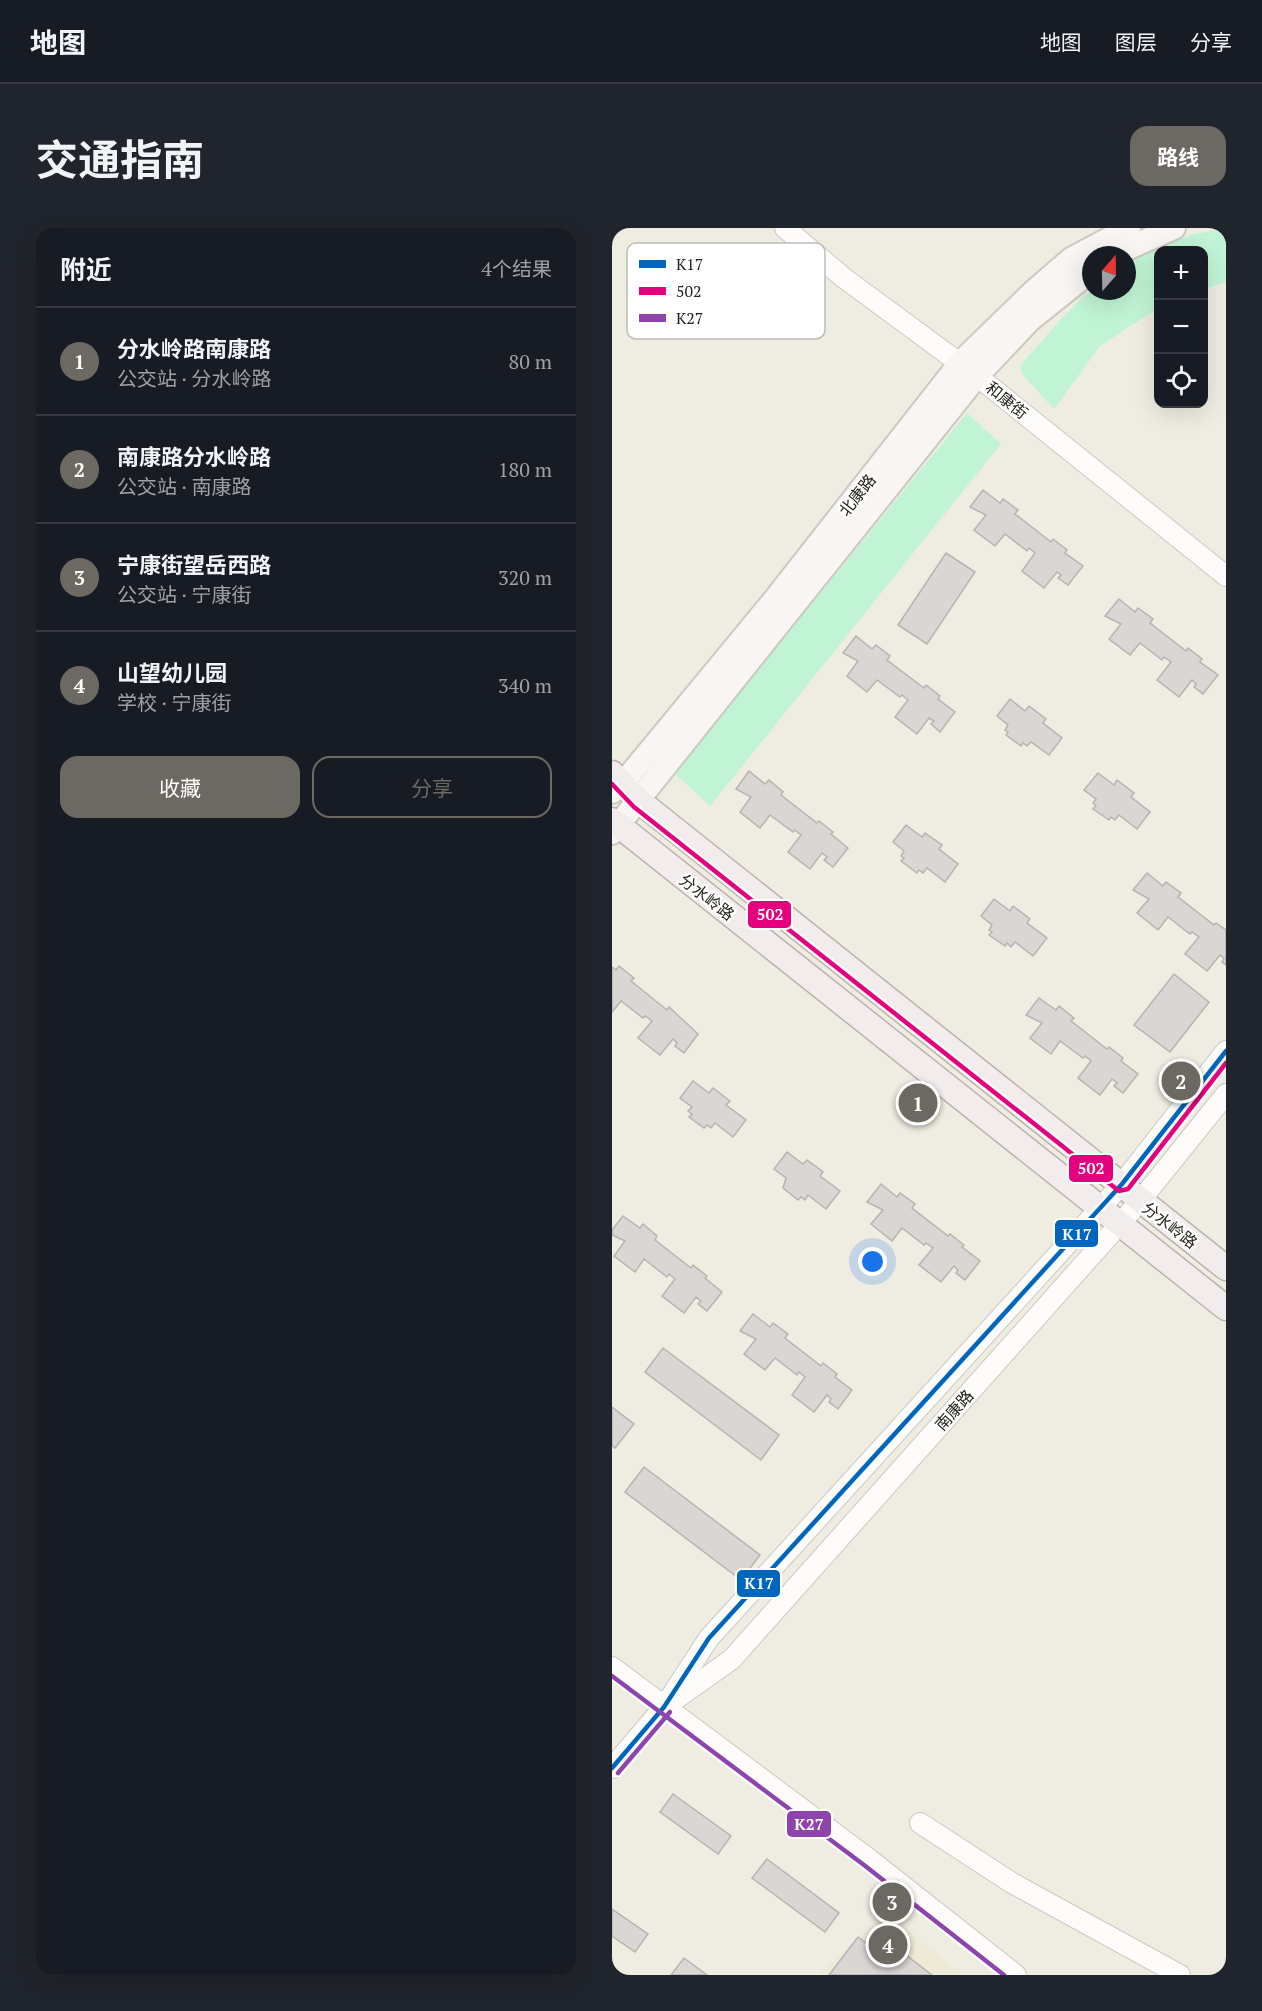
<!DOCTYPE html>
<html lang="zh">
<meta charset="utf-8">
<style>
:root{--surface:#171b24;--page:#20242c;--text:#f1f3f6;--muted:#9ea1a6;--line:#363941;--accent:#6b6961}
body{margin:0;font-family:"PT Serif","Noto Sans SC",serif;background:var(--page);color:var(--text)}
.controls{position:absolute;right:18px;top:18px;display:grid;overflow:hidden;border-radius:12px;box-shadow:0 6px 24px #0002}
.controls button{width:54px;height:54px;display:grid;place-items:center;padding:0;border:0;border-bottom:2px solid var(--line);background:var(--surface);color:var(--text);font:30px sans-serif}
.compass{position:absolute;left:470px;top:18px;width:54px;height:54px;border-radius:50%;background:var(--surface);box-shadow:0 6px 24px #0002;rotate:20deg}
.you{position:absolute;left:261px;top:1034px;width:21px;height:21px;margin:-15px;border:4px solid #fff;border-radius:50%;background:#1a73e8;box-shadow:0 0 0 9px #1a73e833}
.badge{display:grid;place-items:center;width:39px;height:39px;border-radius:50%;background:var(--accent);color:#fff;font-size:20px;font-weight:700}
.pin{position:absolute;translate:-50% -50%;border:3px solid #fff;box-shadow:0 2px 6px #0006}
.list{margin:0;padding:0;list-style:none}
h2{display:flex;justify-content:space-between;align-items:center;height:78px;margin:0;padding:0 24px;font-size:26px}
h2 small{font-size:20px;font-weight:400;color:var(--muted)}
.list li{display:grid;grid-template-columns:39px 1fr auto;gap:18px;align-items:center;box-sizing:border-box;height:108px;padding:0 24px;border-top:2px solid var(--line)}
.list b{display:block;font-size:22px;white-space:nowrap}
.list p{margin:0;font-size:20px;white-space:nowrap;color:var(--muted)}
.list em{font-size:20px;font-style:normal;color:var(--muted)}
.actions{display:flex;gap:12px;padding:18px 24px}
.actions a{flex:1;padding:14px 0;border:2px solid var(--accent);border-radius:18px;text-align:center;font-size:21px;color:var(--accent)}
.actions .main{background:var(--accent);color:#fff}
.icon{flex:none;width:33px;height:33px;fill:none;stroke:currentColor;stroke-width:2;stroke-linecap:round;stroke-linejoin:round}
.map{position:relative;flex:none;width:614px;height:1747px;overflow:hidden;border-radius:18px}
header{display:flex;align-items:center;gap:36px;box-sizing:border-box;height:84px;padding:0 30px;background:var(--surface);border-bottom:2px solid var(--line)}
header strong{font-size:28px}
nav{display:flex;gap:33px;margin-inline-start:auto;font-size:21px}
.intro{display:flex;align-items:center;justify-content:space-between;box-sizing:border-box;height:144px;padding:0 36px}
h1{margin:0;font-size:42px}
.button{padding:15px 27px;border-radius:18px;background:var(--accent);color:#fff;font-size:21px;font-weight:700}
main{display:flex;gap:36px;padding:0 36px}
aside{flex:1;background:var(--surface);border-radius:18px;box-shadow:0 6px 24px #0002}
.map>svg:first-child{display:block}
</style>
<header>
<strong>地图</strong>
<nav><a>地图</a><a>图层</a><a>分享</a></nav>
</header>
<div class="intro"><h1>交通指南</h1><a class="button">路线</a></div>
<main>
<aside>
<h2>附近<small>4个结果</small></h2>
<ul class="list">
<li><span class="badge">1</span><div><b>分水岭路南康路</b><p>公交站 · 分水岭路</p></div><em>80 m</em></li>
<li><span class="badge">2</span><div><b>南康路分水岭路</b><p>公交站 · 南康路</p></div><em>180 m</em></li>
<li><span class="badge">3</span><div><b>宁康街望岳西路</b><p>公交站 · 宁康街</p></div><em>320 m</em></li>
<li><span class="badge">4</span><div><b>山望幼儿园</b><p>学校 · 宁康街</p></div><em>340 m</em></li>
</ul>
<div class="actions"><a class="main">收藏</a><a>分享</a></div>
</aside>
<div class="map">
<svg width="614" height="1747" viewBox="0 0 614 1747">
<rect width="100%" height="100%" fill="#efede2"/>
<path fill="#eeead5" d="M274,1686L351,1747H205Z"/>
<g fill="#c0f4d4">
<path d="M614,0V54L592,61V22H546V80L488,118L442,181L410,146L408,138L450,90L479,62L515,63V32L579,7Z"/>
<path d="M355,185L389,216L98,578L62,545Z"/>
</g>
<g fill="#d9d6d4" stroke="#b7b3b1" stroke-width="1.5">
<path d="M371,262L388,275L391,271L406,282L403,286L439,314L441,311L455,322L453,325L471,338L456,357L446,350L449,347L445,344L432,360L410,343L423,325L417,320L415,323L393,306L383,318L362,302L374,287L358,279Z"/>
<path d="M334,325L363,344L315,416L286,397Z"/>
<path d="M507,371L523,384L526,380L541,391L538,395L574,423L576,420L590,431L588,434L606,447L591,466L582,459L584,456L580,452L567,469L545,452L559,434L552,429L550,432L528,415L518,427L497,411L509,396L493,388Z"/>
<path d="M244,408L260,421L264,417L278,428L275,432L312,460L314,457L328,468L326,471L343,484L328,504L319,496L322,493L317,490L305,506L283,489L296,472L290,467L288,469L265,452L255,464L235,448L246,433L231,425Z"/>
<path d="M398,471L413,483L417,478L434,491L431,495L450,510L437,527L419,514L415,518L411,515L409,518L394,507L396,504L393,502L396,497L385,488Z"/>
<path d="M137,543L153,556L157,552L171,564L169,567L205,595L207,593L221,604L219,606L236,620L221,639L212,632L215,629L210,625L198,641L176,624L189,607L183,602L181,604L158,587L148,600L128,584L139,569L124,561Z"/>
<path d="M486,545L502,557L505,552L522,565L519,569L538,584L525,601L507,587L503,592L499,589L497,592L481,581L484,578L481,575L484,571L472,562Z"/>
<path d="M294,597L310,609L313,605L330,617L327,621L346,636L333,654L315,640L311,645L307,642L305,645L289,633L292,630L289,628L292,623L281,614Z"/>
<path d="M535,645L551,658L554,654L569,665L566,669L602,697L604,695L614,702V737L610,734L612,730L608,727L595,743L573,726L587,709L580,704L578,706L556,689L546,702L525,685L537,671L521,662Z"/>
<path d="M382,671L398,683L401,678L418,691L415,695L435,710L421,728L403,714L399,719L395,715L393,718L377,707L380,704L377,702L380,697L369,688Z"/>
<path d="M7,738L22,750L19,753L55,782L57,779L86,806L72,825L63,818L65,815L61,811L48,827L26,810L40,793L33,788L31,790L9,773L0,784V739L4,742Z"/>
<path d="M562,746L597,774L558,824L522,797Z"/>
<path d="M427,770L444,782L447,778L462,790L459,793L495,821L497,819L511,830L509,833L526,846L511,865L502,858L505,855L500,851L488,867L466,850L479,833L473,828L471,830L448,813L439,826L418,810L430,795L414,787Z"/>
<path d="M81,853L97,865L101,860L118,873L114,877L134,892L121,909L103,895L99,900L95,897L92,900L77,889L80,886L76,883L80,879L68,870Z"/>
<path d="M175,924L191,936L195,932L211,944L208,948L228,963L214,981L196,967L193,972L189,969L186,972L171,960L174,950L162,941Z"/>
<path d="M269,956L285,969L288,965L303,976L300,980L336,1008L338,1006L352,1017L350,1019L368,1033L353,1052L344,1045L346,1042L342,1038L329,1054L307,1037L321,1020L314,1015L312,1017L290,1000L280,1013L259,996L271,982L255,974Z"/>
<path d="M11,988L28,1000L31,996L45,1008L43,1012L79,1040L81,1037L95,1048L93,1050L110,1064L95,1083L86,1076L89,1073L84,1069L72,1085L50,1068L63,1051L57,1046L55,1049L32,1031L23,1044L2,1028L13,1013L0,1007V1002Z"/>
<path d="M141,1086L158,1099L161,1095L176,1106L173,1110L209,1138L211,1135L225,1146L223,1149L240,1162L226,1181L217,1174L219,1171L215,1167L202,1184L180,1167L193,1149L187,1144L185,1147L163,1130L153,1142L132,1126L144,1111L128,1103Z"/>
<path d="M51,1120L167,1207L149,1232L33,1144Z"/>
<path d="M0,1179L22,1196L3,1220L0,1217Z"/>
<path d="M32,1239L148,1327L129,1352L13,1264Z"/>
<path d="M61,1566L119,1608L106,1626L48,1584Z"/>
<path d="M155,1631L227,1685L213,1704L140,1650Z"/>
<path d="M0,1681L36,1706L23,1724L0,1708Z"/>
<path d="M246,1709L269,1726L278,1715L320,1747H217Z"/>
<path d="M72,1730L95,1747H59Z"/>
</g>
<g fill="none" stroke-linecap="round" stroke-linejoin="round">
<defs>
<g id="tertiary">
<path d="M173,0L232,50L365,148L614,348"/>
<path d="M0,1439L257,1631L404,1747"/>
<path d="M61,1473L120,1431L528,973L614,866"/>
<path d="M0,1540L52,1479L97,1410L510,956L614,823"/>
<path d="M308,1595L400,1655L568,1747"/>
</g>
<g id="secondary">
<path d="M501,27L562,0"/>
<path d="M0,564L12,554L163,371L348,135L423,62L459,31L517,0"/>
<path d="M0,605L365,148L418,92L479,43"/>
</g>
<g id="primary">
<path d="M0,545L27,573L614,1040"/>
<path d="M0,592L614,1080"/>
</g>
</defs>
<use href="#tertiary" stroke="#cbc9c0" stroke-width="22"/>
<use href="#secondary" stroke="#cbc9c0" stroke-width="26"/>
<use href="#primary" stroke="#bdb1ad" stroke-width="27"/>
<use href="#tertiary" stroke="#fdfcfb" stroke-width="20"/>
<use href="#secondary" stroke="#f8f5f3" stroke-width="22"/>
<use href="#primary" stroke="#f3ecec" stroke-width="24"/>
<defs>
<path id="bus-1" d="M0,1540L52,1479L97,1410L510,956L614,823"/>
<path id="bus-2" d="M0,556L22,579L507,963L516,961L614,835"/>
<g id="bus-3">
<path d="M0,1448L252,1637L392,1747"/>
<path d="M6,1545L58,1484"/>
</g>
</defs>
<use href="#bus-1" stroke="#fff" stroke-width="9"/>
<use href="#bus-2" stroke="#fff" stroke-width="9"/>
<use href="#bus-3" stroke="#fff" stroke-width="9"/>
<use href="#bus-1" stroke="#0065bd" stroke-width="4.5"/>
<use href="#bus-2" stroke="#e5007d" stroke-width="4.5"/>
<use href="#bus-3" stroke="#8e44ad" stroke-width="4.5"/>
</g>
<g text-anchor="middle" stroke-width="5" stroke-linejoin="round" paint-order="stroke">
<g font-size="16" fill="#24221b" stroke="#fff">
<text transform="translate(395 172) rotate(39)" y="6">和康街</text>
<text transform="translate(245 267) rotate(-52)" y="6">北康路</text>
<text transform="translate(95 669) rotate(38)" y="6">分水岭路</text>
<text transform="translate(558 997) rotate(38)" y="6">分水岭路</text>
<text transform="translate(342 1182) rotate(-48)" y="6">南康路</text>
</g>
</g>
<rect x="15" y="15" width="198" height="96" rx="9" fill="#fff" stroke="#bdbdbb" stroke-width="1.5"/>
<rect x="27" y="32" width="27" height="8" fill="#0065bd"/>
<rect x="27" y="59" width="27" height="8" fill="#e5007d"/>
<rect x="27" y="86" width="27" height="8" fill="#8e44ad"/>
<g font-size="16" fill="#24221b">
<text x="64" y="42">K17</text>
<text x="64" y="69">502</text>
<text x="64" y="96">K27</text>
</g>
<g stroke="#fff" stroke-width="2">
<rect x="135" y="672" width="45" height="29" rx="6" fill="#e5007d"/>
<rect x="456" y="926" width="46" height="29" rx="6" fill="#e5007d"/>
<rect x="442" y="991" width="45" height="29" rx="6" fill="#0065bd"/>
<rect x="124" y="1341" width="45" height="29" rx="6" fill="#0065bd"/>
<rect x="174" y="1582" width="46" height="28" rx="6" fill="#8e44ad"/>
</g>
<g font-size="16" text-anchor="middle" font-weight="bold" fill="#fff">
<text x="158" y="692">502</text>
<text x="479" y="946">502</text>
<text x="465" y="1012">K17</text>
<text x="147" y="1361">K17</text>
<text x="197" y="1602">K27</text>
</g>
</svg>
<div class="controls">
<button>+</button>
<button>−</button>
<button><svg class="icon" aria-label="locate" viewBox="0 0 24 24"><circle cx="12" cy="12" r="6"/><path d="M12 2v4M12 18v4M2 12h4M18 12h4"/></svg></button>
</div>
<svg class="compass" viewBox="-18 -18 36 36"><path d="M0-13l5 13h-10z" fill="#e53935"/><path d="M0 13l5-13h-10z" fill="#9ea1a6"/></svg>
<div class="you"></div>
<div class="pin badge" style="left:306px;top:875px">1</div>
<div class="pin badge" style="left:569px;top:853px">2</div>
<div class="pin badge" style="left:280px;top:1674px">3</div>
<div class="pin badge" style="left:276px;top:1717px">4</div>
</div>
</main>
